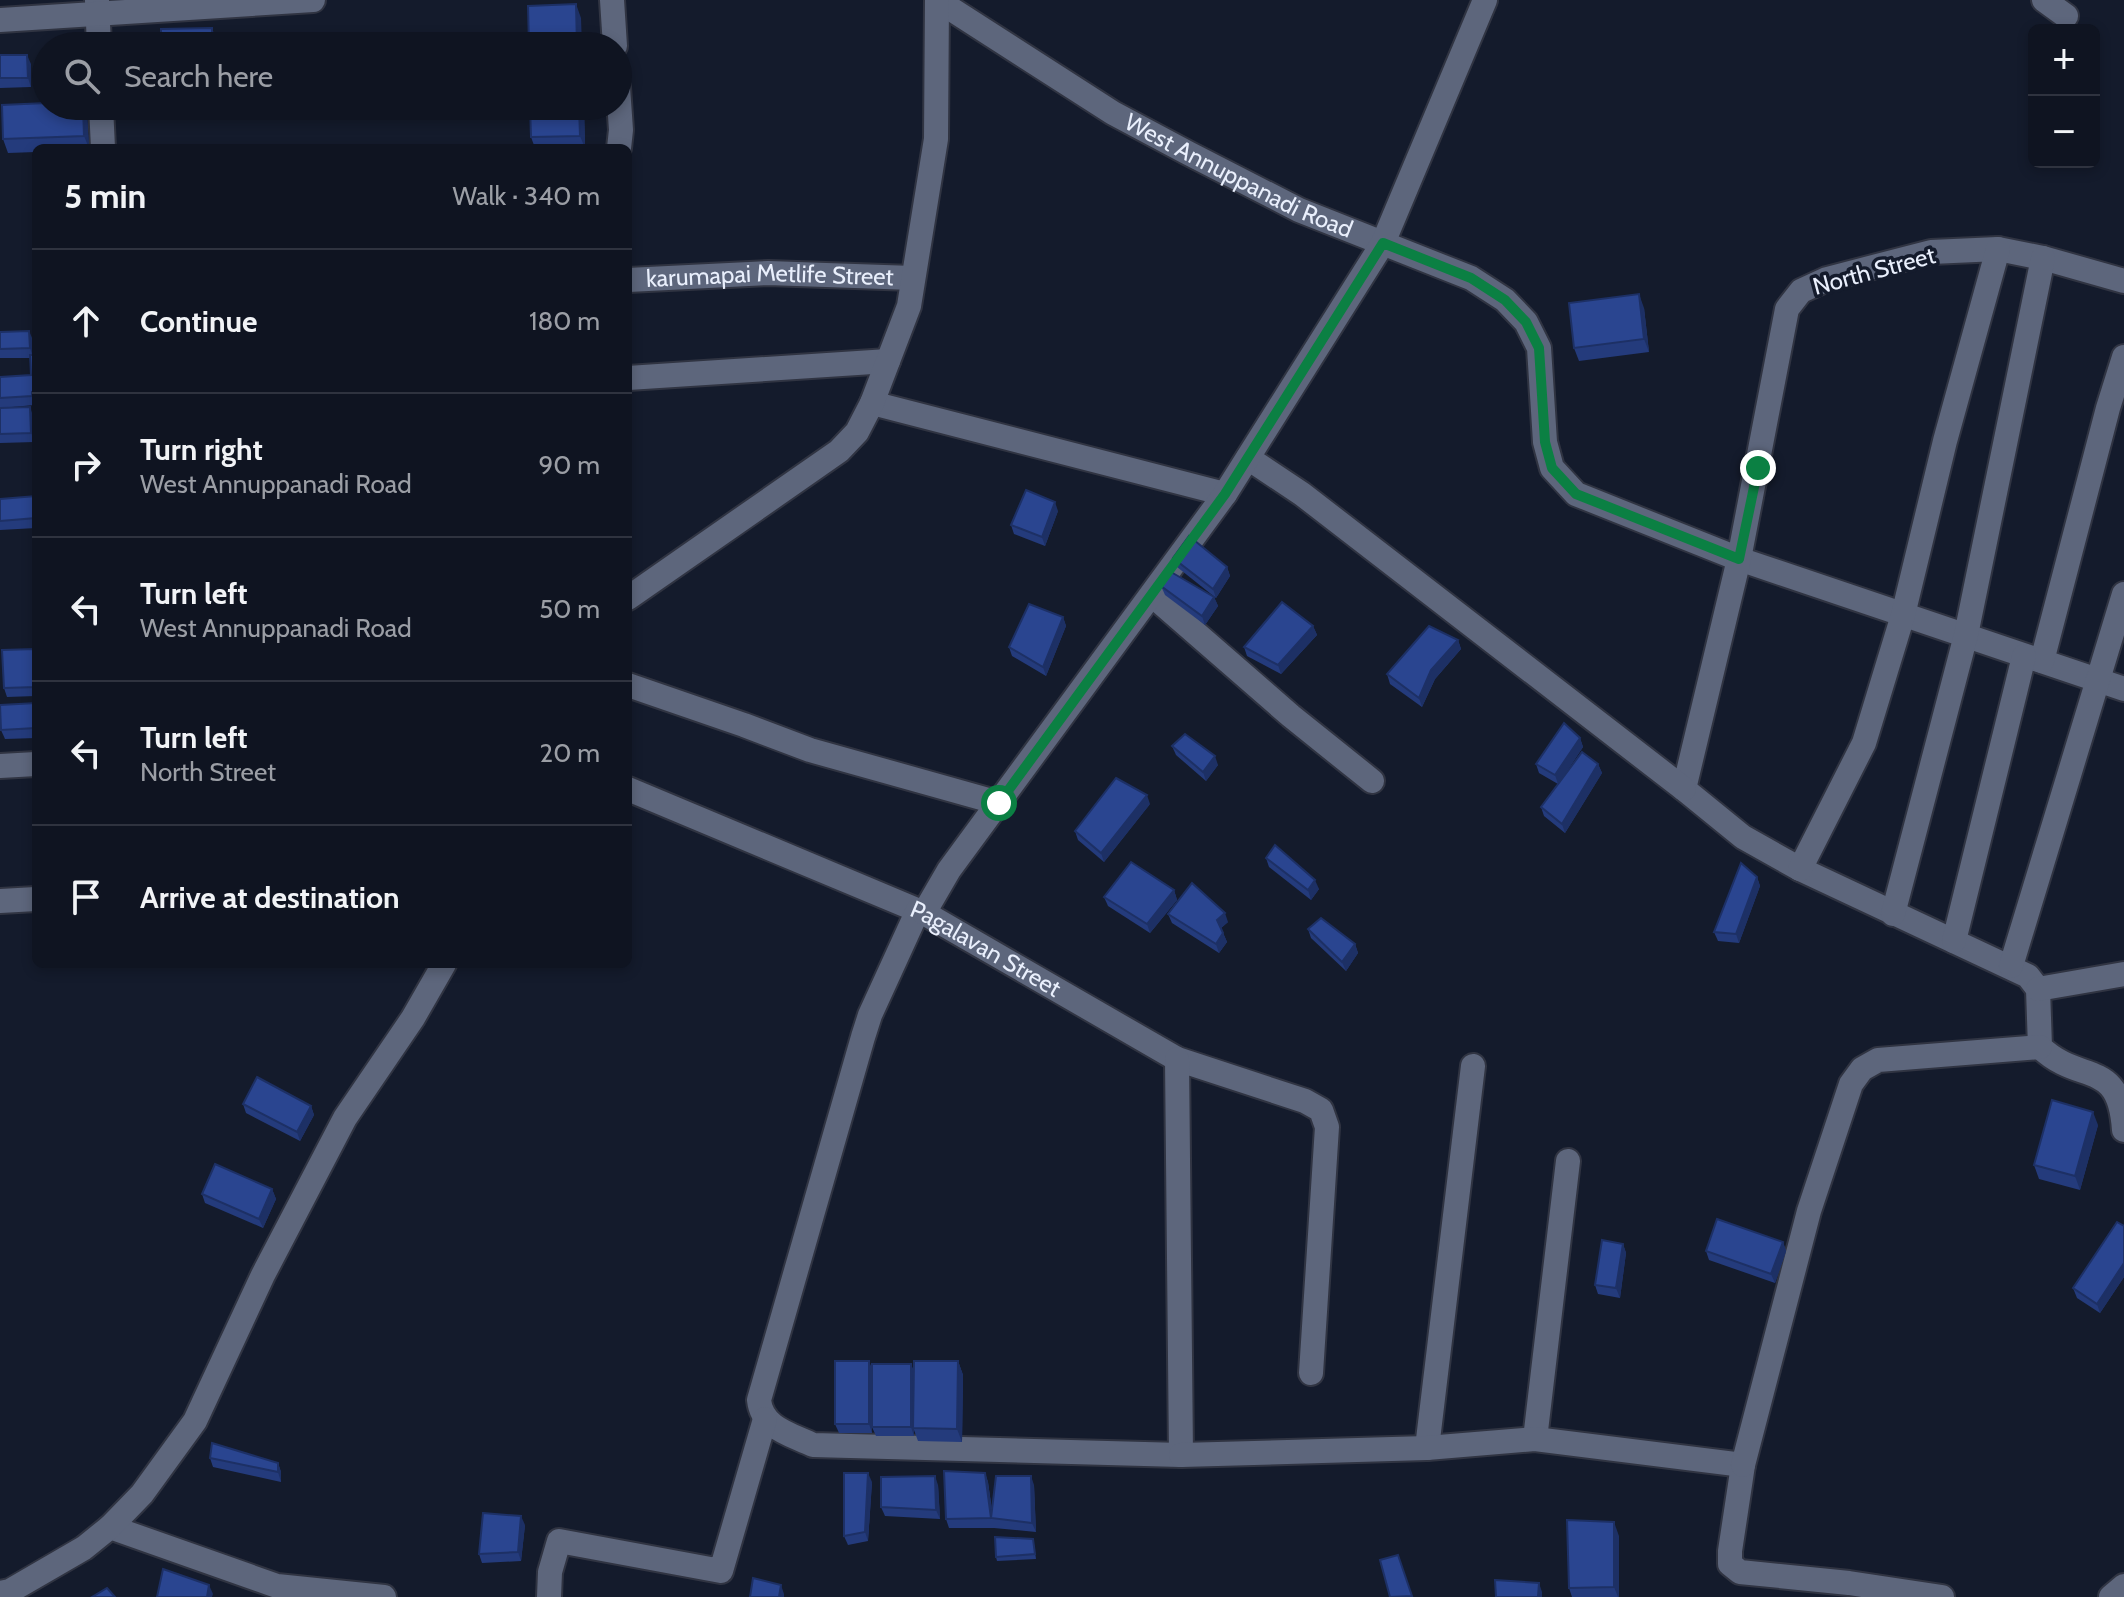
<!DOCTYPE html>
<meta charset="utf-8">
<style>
:root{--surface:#0f1421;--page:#181d2a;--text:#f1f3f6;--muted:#9b9ea5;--line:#2f333f}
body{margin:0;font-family:Cabin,sans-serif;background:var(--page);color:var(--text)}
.controls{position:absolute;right:24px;top:24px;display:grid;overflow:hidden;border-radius:12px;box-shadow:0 4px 12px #0003}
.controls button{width:72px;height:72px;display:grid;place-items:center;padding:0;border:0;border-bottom:2px solid var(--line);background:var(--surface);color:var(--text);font:40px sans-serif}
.stop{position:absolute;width:24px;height:24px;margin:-18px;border:6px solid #0b8043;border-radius:50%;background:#fff}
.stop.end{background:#0b8043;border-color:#fff;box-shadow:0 2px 8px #0008}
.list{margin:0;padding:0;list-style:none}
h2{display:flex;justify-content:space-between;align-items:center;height:104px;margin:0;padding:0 32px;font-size:34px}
h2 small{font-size:26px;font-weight:400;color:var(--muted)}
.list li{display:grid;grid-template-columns:52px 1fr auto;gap:24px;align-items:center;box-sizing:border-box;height:144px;padding:0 32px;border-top:2px solid var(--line)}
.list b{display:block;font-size:30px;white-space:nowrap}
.list p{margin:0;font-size:26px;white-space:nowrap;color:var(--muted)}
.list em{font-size:26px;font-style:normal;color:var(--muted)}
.icon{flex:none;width:44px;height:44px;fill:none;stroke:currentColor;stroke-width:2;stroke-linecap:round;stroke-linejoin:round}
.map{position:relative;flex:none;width:2124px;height:1597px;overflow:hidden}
.search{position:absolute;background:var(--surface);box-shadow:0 4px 12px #0003;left:32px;top:32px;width:600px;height:88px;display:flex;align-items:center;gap:20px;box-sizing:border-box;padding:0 28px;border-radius:44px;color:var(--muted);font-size:30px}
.panel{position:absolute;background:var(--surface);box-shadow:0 4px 12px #0003;left:32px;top:144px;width:600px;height:824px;border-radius:12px}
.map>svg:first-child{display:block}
</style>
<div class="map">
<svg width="2124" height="1597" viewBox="0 0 2124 1597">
<rect width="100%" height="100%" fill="#141b2c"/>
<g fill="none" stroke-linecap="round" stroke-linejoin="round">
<defs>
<g id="minor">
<path d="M97,0L99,46"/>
<path d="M612,0L615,46"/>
<path id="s1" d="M937,0L1113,113L1188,153L1299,210L1471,278L1505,300L1526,322L1539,348L1545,442L1552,468L1576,494L1739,559L2124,689"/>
<path d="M2044,0L2066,16"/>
<path d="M0,20L313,0"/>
<path d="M618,87L621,130L619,148"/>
<path d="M101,106L103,148"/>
<path id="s2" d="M628,280L768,273L913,278"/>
<path d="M2124,281L2043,258L1998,249L1931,252L1827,279L1801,291L1787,309L1739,559L1684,789L1743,837L1800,869L2028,976L2038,989L2040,1047C2081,1086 2119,1057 2124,1130"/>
<path d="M628,378L888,361"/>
<path d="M872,403L1225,494"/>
<path d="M1248,458L1302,494L1684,789"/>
<path d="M1152,595L1291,716L1372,781"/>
<path d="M628,598L839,451L857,432L872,403L909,306L936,139L937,0"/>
<path d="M2042,661L2108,408L2124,357"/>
<path d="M628,685L744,725L810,750L999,803"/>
<path d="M0,766L36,764"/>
<path id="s3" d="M628,789L924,913L1177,1059L1305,1101L1321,1110L1327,1127L1311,1373"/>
<path d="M1800,869L1864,743L1903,615L1945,441L1998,249"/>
<path d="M0,901L36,899"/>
<path d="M918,910L870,1015L863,1037L759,1400C762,1428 790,1434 813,1445L1181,1455L1177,1059"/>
<path d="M924,913L949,870L1225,494L1383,243L1485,0"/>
<path d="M1893,914L1966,635L2043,258"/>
<path d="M1954,941L2024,656"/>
<path d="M2011,966L2124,594"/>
<path d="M2038,989L2124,974"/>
<path d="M1535,1439L1568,1161"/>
<path d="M1427,1448L1473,1066"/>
<path d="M1181,1455L1427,1448L1535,1439L1743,1465L1730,1551V1564L1740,1572L1849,1583L1942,1597"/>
<path d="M1743,1465L1809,1211L1851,1084L1862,1069L1878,1060L2040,1047"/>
<path d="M110,1527L277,1586L384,1597"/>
<path d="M0,1593L10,1591L84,1548L110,1527L142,1494L195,1421L263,1275L345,1118L413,1018L444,964"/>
<path d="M549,1597L550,1572L559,1541L721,1571L765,1419"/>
<path d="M2111,1597L2124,1586"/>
</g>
</defs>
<use href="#minor" stroke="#303442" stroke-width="28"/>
<use href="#minor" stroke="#5d667c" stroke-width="24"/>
</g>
<g fill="#243b7c">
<path d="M0,55L31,64V87L0,88Z"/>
<path d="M165,106H218V110L167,111Z"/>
<path d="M530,106H584L585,148H535L531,137Z"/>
<path d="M87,115L89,148H36V152L8,153L3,139Z"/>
<path d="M1644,308L1649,352L1579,361L1574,348Z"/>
<path d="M0,332L33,340V355H36L35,405L0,408V377L31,375L30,358H0Z"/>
<path d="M36,407V447L35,442L0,443V408L33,416Z"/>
<path d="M36,496V528L0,530V499Z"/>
<path d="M1058,511L1045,546L1014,534L1011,525Z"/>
<path d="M1173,558L1227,567L1230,576L1216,598L1177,567Z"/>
<path d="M1161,586L1214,597L1218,606L1205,625L1165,595Z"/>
<path d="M1063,617L1066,626L1046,676L1012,656L1009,647Z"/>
<path d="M1313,626L1317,635L1281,674L1247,656L1244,647Z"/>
<path d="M1458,640L1461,649L1435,679L1422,707L1390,684L1387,674Z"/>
<path d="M36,649V696L7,697L4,688Z"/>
<path d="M36,703V738L5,739L1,730Z"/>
<path d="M1580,738L1583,747L1561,780L1598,764L1602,773L1565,833L1544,816L1541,807L1558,784L1539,773L1536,764Z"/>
<path d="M1172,746L1218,765L1206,781L1176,755Z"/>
<path d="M1150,804L1104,862L1078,840L1075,831Z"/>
<path d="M1266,858L1319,889L1311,900L1269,867Z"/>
<path d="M1757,877L1760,886L1739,943L1718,941L1714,932Z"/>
<path d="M1174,890L1177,900L1150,933L1108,906L1104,897Z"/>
<path d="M1168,914L1228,922L1221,928L1227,942L1219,953L1172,923Z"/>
<path d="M1308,929L1355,944L1358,953L1346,971L1311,938Z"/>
<path d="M243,1104L311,1106L314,1115L300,1141L246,1113Z"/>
<path d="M2098,1125L2080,1190L2039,1179L2034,1165Z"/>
<path d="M272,1189L276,1199L263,1228L205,1203L202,1194Z"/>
<path d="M2124,1226V1277L2100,1313L2077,1298L2073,1288Z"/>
<path d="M1783,1242L1786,1251L1775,1283L1709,1260L1706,1251Z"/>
<path d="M1623,1244L1626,1253L1620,1298L1598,1294L1595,1285Z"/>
<path d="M869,1361L872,1370V1433H839L835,1424Z"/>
<path d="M958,1361L963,1375L962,1442L918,1441L914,1430V1436H876L872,1427L911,1364L914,1372Z"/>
<path d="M210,1458L278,1463L281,1472V1482L213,1467Z"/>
<path d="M985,1473L988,1482L992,1510L1034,1485L1036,1532L994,1528H949L946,1519Z"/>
<path d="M872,1482L868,1541L848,1545L844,1536Z"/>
<path d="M938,1485L940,1519L885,1516L881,1507Z"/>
<path d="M525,1525L521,1561L482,1563L479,1554Z"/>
<path d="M1619,1536V1597H1572L1569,1588Z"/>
<path d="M1034,1544L1036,1559L997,1561L996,1557Z"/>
</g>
<g fill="#1d3065">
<path d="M576,4L581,18L582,46H577Z"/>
<path d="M212,28L217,42V46H212Z"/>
<path d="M27,55L31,64V87L28,78Z"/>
<path d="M83,106H84L87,115L89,148L84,136Z"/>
<path d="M579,106H584L585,148L580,136Z"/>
<path d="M1639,294L1644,308L1649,352L1644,339Z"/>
<path d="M29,331L33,340V357L30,348Z"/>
<path d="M30,407L33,416L35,442L31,433Z"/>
<path d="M1055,502L1058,511L1045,546L1042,537Z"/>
<path d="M1227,567L1230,576L1216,598L1213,589Z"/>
<path d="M1214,597L1218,606L1205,625L1202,616Z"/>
<path d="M1063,617L1066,626L1046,676L1043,667Z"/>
<path d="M1313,626L1317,635L1281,674L1278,665Z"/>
<path d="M1458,640L1461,649L1435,679L1422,707L1419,698L1431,670Z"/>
<path d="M1580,738L1583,747L1558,784L1555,775Z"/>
<path d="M1215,756L1218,765L1206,781L1203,772Z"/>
<path d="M1598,764L1602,773L1565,833L1562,824Z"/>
<path d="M1147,795L1150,804L1104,862L1101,853Z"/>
<path d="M1757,877L1760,886L1739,943L1736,934Z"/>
<path d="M1315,880L1319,889L1311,900L1308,890Z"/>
<path d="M1174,890L1177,900L1150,933L1147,924Z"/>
<path d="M1225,913L1228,922L1220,929L1217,920Z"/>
<path d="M1223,933L1227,942L1219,953L1216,944Z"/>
<path d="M1355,944L1358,953L1346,971L1342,962Z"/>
<path d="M311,1106L314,1115L300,1141L297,1132Z"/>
<path d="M2093,1112L2098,1125L2080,1190L2075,1176Z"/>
<path d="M272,1189L276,1199L263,1228L259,1219Z"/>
<path d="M1783,1242L1786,1251L1775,1283L1771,1274Z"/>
<path d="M1623,1244L1626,1253L1620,1298L1616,1288Z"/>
<path d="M2124,1263V1277L2100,1313L2097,1304Z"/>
<path d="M869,1361L872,1370V1433L869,1424Z"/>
<path d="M958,1361L963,1375L962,1442L957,1429Z"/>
<path d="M911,1364L914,1373V1436L911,1427Z"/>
<path d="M278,1463L281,1472V1482L278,1472Z"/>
<path d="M868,1473L872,1482L868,1541L865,1532Z"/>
<path d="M985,1473L988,1482L993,1519L991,1518Z"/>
<path d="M935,1476L938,1485L940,1519L936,1510Z"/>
<path d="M1031,1476L1034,1485L1036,1532L1032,1523Z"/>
<path d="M521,1516L525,1525L521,1561L518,1552Z"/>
<path d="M1614,1522L1619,1536V1597H1618L1614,1587Z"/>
<path d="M1539,1583L1542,1592V1597H1538Z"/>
<path d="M209,1585L213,1594L212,1597H207Z"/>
<path d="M781,1585L784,1594V1597H779Z"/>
</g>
<g fill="#2a4590" stroke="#1d3065" stroke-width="2">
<path d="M576,4L577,46H529L528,6Z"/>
<path d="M212,28V46H161V29Z"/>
<path d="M0,55H27L28,78H0Z"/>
<path d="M46,103V106H83L84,136L3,139L2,105Z"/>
<path d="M530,106H579L580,136L531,137Z"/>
<path d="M1639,294L1644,339L1574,348L1569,303Z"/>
<path d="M36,312V333H33V313Z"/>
<path d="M29,331L30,348L0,349V332Z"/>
<path d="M30,355H36V392H32V396L0,398V377L31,375Z"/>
<path d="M30,407L31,433L0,434V408Z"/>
<path d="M33,407H36V443H35Z"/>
<path d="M1026,490L1055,502L1042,537L1011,525Z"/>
<path d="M36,496V518L0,521V499Z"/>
<path d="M1189,536L1227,567L1213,589L1173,558Z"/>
<path d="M1171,572L1214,597L1202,616L1161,586Z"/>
<path d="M1282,602L1313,626L1278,665L1244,647Z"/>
<path d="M1029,604L1063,617L1043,667L1009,647Z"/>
<path d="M1429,626L1458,640L1431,670L1419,698L1387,674Z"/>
<path d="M36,649V687L4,688L2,650Z"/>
<path d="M36,703V728L1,730L0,705Z"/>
<path d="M1564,723L1580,738L1555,775L1536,764Z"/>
<path d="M1185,734L1215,756L1203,772L1172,746Z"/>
<path d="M1582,752L1598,764L1562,824L1541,807Z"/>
<path d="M1116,778L1147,795L1101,853L1075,831Z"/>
<path d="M1275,845L1315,880L1308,890L1266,858Z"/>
<path d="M1131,862L1174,890L1147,924L1104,897Z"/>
<path d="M1741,863L1757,877L1736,934L1714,932Z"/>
<path d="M1192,883L1225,913L1217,920L1223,933L1216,944L1168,914Z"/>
<path d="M1321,918L1355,944L1342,962L1308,929Z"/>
<path d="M257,1077L311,1106L297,1132L243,1104Z"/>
<path d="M2052,1100L2093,1112L2075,1176L2034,1165Z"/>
<path d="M215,1164L272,1189L259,1219L202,1194Z"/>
<path d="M1717,1219L1783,1242L1771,1274L1706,1251Z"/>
<path d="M2117,1222L2124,1226V1263L2097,1304L2073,1288Z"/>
<path d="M1602,1240L1623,1244L1616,1288L1595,1285Z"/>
<rect x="835" y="1361" width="34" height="63"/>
<path d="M914,1361H958L957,1429L913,1428Z"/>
<rect x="872" y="1364" width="39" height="63"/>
<path d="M212,1443L278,1463V1472L210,1458Z"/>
<path d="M944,1471L985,1473L991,1518L946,1519Z"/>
<path d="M844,1473H868L865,1532L844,1536Z"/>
<path d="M935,1476L936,1510L881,1507V1477Z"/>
<path d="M996,1476H1031L1032,1523L991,1518Z"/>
<path d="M483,1513L521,1516L518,1552L479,1554Z"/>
<path d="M1567,1520L1614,1522V1587L1569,1588Z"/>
<path d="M995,1537L1033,1539L1035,1554L996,1557Z"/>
<path d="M1398,1555L1412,1596L1390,1597L1380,1560Z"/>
<path d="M163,1569L209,1585L207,1597H157Z"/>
<path d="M753,1578L781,1585L779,1597H750Z"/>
<path d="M1495,1580L1539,1583L1538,1597H1496Z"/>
<path d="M107,1588L115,1597H92Z"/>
</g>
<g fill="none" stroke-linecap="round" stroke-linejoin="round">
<path stroke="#0b8043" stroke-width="10" d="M999,803L1225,494L1383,243L1471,278L1505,300L1526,322L1539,348L1545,442L1552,468L1576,494L1739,559L1758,468"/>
</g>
<g text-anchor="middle" stroke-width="7" stroke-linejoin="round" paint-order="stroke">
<g font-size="24" fill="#e9effc" stroke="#141b2c">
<text dy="8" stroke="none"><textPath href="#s1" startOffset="350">West Annuppanadi Road</textPath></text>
<text transform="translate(1874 271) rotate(-15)" y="8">North Street</text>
<text dy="8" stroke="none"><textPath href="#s2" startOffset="142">karumapai Metlife Street</textPath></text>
<text dy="8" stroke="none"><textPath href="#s3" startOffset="392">Pagalavan Street</textPath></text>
</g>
</g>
</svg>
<div class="controls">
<button>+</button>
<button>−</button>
</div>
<div class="stop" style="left:999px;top:803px"></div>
<div class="stop end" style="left:1758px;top:468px"></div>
<div class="search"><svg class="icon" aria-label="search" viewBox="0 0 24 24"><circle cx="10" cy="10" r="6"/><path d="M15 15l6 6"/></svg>Search here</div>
<section class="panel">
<h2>5 min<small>Walk · 340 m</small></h2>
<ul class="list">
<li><svg class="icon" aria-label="ahead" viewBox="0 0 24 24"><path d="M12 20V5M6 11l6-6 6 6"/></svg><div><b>Continue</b></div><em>180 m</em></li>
<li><svg class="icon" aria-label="right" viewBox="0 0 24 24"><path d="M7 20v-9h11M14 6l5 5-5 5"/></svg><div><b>Turn right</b><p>West Annuppanadi Road</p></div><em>90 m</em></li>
<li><svg class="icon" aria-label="left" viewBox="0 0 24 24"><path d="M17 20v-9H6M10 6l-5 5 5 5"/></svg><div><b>Turn left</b><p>West Annuppanadi Road</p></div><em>50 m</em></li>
<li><svg class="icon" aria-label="left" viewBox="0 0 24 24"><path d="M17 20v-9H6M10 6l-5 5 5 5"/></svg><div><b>Turn left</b><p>North Street</p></div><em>20 m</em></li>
<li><svg class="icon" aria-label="arrive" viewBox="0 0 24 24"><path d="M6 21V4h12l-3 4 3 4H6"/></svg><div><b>Arrive at destination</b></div></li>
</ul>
</section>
</div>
